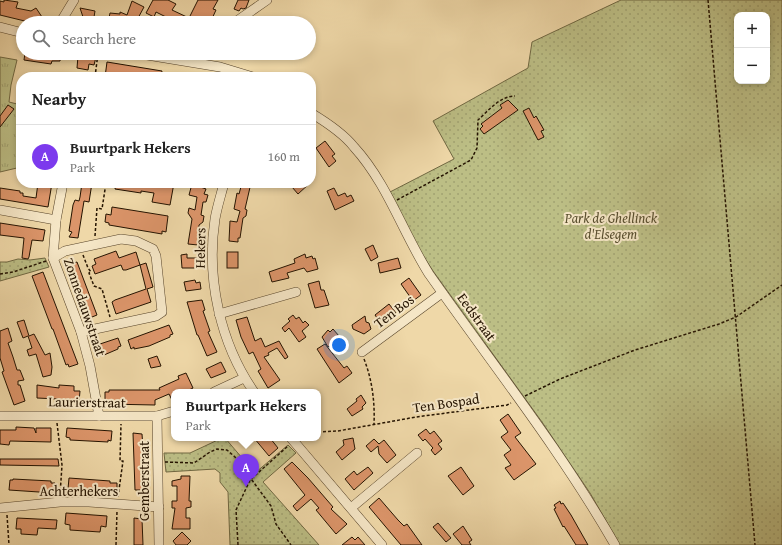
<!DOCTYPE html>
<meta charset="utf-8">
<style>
:root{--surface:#fff;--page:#f2f2f2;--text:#222;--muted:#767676;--line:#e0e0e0;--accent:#7c3aed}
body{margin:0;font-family:"Gentium Book Plus",serif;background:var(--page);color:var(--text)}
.controls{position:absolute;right:12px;top:12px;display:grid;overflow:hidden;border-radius:8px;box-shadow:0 2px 6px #0003}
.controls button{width:36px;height:36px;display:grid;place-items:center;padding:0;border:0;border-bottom:1px solid var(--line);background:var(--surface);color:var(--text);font:20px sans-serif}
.you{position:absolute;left:339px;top:345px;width:14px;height:14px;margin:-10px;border:3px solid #fff;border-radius:50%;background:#1a73e8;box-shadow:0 0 0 6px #1a73e833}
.badge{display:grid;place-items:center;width:26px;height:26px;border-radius:50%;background:var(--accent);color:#fff;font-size:13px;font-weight:700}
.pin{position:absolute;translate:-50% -33px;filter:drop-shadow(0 1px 2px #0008)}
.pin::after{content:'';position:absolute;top:21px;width:14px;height:12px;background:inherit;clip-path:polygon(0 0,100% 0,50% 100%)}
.popup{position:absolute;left:171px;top:389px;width:150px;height:52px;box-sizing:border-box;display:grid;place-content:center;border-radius:8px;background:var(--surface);filter:drop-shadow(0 1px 3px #0005);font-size:13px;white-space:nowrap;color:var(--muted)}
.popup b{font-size:15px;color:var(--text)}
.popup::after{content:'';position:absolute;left:50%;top:100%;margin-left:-8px;border:8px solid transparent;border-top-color:var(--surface)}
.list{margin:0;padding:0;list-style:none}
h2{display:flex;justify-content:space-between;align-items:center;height:52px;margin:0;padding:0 16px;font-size:17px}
h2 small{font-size:13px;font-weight:400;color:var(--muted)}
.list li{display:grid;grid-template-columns:26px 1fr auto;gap:12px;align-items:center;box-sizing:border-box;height:64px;padding:0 16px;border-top:1px solid var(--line)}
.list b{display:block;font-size:15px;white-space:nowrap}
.list p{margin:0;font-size:13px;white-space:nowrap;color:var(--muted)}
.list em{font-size:13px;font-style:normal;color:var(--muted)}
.icon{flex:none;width:22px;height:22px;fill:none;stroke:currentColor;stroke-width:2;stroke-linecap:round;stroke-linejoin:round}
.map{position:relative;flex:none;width:782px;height:545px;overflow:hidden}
.search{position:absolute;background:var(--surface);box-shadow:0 2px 6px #0003;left:16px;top:16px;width:300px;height:44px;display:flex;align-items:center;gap:10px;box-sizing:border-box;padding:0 14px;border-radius:22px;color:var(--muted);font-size:15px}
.panel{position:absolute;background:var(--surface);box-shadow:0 2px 6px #0003;left:16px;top:72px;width:300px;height:116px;border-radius:16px}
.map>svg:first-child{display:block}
</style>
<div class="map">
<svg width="782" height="545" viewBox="0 0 782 545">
<defs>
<pattern id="grass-tufts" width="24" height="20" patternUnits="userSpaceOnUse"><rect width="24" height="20" fill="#bcbe85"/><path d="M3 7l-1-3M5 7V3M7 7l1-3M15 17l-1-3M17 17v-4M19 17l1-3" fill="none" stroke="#a1a271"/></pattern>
<pattern id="park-dots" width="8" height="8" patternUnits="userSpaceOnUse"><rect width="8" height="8" fill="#bcbe85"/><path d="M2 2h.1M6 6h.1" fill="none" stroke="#a1a271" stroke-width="1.8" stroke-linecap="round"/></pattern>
</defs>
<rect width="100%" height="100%" fill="#efd8a8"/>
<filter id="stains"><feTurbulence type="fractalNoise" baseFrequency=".005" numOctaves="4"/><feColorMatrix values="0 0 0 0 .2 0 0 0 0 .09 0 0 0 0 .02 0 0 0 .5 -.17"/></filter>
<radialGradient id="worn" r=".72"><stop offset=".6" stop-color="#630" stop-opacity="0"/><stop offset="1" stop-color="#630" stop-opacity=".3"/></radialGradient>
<path fill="url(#grass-tufts)" stroke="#706842" d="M0,57L17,60L11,85L9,102L21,105V167L0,172Z"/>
<g fill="url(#park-dots)" stroke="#706842" fill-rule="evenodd">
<path d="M621,0H782V545H620L590,493L542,422L433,271L417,246L390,192L454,159L433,121L528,68L532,42ZM737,15H767V81H737Z"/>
<path d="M45,258L49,267L0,281V262H7L18,259L30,260Z"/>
<path d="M222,438H225L255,473L288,445L296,453L263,482L319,545H230L228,492L220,482V473L215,469L166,472L164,453H190Z"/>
</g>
<g fill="#dc956a" stroke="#241300">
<path d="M4,0L18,2L16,8L31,11L36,8L42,17L33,23L0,15V1L4,2Z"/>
<path d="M153,0H168L176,4L172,10L189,18L198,0H218L213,9L216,10L210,23H166L168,18L156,12L154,17L146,13Z"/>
<path d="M238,0H249L246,8L243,9L241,8L239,11L234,9Z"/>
<path d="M132,1L144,7L137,20L133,18L138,22L126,20L125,23H108L110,13L120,14V12L127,15Z"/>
<path d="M80,8L95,11L93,23H85Z"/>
<path d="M25,53H61L60,61H52L51,64L24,60Z"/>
<path d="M82,53H93V57H96L94,65L89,64L88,70L77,68L78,56H81Z"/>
<path d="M107,62L162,71L161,77H129L117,74L116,77H105Z"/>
<path d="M508,100L518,110L484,134L480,129L483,126L481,124L502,108L500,105Z"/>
<path d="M8,105L14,109L0,127V116Z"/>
<path d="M529,108L534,118L536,116L544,130L541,131L544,137L538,140L523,111Z"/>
<path d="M325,141L335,154L332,156L336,161L329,167L316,148Z"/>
<path d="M38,183H52L48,207L0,199V188L20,191V193H23V196L36,198Z"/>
<path d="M82,183H92L89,202L84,201L78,238L69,237L72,232L69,231L73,205L75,200L79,201L80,197Z"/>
<path d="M116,183H174L170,205L152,202L154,193L141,191V193L115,189Z"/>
<path d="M242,183H251L245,209L247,210L246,216L243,218L240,238H238V242L229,241L230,221L237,222L240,211L234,209L237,193L239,194Z"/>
<path d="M296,183H310L298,194L292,187Z"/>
<path d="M192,184L206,189L204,194L208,195L206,202H203L201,215L204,216L203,222L199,225L198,245L188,244L192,219L188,213L189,208L195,210L197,197L189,195Z"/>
<path d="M334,188L338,196L345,193L347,197L351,195L354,201L335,210L327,191Z"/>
<path d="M112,207L168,216L166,232L162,231V234L109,225V223L105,222L106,214L111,215Z"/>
<path d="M0,223L45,230L43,241L32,240L29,257L28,259L22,258L24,238L0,235Z"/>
<path d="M373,245L378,257L371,261L365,249Z"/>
<path d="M116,251L119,258L136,252L140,265L146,263L153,287L147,289L151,302L116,314L112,302L115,300L146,289L140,265L126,270H123L121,265L95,274L92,266L96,264L94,259Z"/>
<rect x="227" y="252" width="11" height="16"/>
<path d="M187,254V258H200V268H182L181,255Z"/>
<path d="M305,254L306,258L312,256L313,259L315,258L318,269L307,272L304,268L287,273L289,278L272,282L269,272L295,263L294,259Z"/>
<path d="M398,258L401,268L380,273L378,263Z"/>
<path d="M77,262L97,315L87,319L68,271L67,265Z"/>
<path d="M43,272L78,364L69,367L68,364L66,365L53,329H52L32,276Z"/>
<path d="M409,278L421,295L413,301L401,284Z"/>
<path d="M195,280L196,283L200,282L201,289L186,291L184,282Z"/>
<path d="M319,281L321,290H324L329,305L315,308L308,284Z"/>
<path d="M202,300L205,310L203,311L210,331L208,332L217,352L207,356L198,335H197L187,302Z"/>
<path d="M389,304L396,313L381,324L375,315Z"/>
<path d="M293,315L296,319L299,317L303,323L305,321L309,325L302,331L306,337L299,342L289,328L285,332L282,328L290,321L288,319Z"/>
<path d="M365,316L366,322L369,323L371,329L364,334L353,329L352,325Z"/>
<path d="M247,317L255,341L261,338L265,347L279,341L288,357L285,359L277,348L268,353L269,355L264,357L280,380L268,388L258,371L261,369L253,352L249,354L241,337L236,320Z"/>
<path d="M24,320L29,336L34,334L45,355L50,353L52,367L51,375L43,377L36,354L29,356L27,350L32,348L28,336L23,338L17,322Z"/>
<path d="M169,325L173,334L170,335V337L149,346L134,349V347L131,349L128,340Z"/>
<path d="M8,328L12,341L8,343L13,357L17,370H20L24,380L18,381V385H20L25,401L14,405L2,372L4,371L0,358V331Z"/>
<path d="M333,329L339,336V339L328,347L322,337L328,330L330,332Z"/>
<path d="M118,338L121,346L118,347V349L104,355L103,352L100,354L97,345Z"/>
<path d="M325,344L344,368L347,366L352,373L339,383L317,349Z"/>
<path d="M157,356L161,366L151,368L148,359Z"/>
<path d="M221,362L226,372L211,378L206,369Z"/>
<path d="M186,373L193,388L185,392H174V404L169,394L155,400V405L105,404V392H109V390H160L159,388L179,379L178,376Z"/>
<path d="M37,385L59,388V385L74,386V391H80L79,402H58V399L37,398Z"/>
<path d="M361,395L366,403L362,407L363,409L352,416L347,409L357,401L356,399Z"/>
<path d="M508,414L521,433L515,437L536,464L514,480L505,468L511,465L504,455L511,450L501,437L508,432L500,420Z"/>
<path d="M16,427L34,428L36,433V428H51V442L10,441L9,445L0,444V430H16Z"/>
<path d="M67,428L112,431L111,441L108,440V442L70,440V438L66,437Z"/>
<path d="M426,429L430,434L434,431L442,441L438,444L442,449L435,455L431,450L433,448L425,439L423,441L418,435Z"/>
<path d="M133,433L142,434L145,477L144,490H135Z"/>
<path d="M254,438H270L278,448L269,456Z"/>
<path d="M353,438L355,449L342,460L336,452L344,445L343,440Z"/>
<path d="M374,439L379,444L384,440L396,455L387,463L379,454L378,446L371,452L366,446Z"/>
<path d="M0,459H58L59,466L0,465Z"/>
<path d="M292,462L308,478L333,507L331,509L347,524L336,534L316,510L319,508L311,499L297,511L293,506L305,495L284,469Z"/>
<path d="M368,467L373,473L354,490L345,479L354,471L357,475Z"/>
<path d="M461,467L474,486L463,495L448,476Z"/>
<path d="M181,476H190L189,501H191V507L186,508V518H190V529H172L175,508H172V501H177V486H172V481L181,479Z"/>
<path d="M69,478L110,481V483H117V492L68,489Z"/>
<path d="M13,479L51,481V483H55L54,493L9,490L10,480H13Z"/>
<path d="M379,498L398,520L404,526L407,524L422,545H401L369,507Z"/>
<path d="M560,501L561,504L563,503L571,515L588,545H576L564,526L563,527L554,509L556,508L554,505Z"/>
<path d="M66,513L107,516L106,527L101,526L100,532L70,530V525L65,524Z"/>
<path d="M17,518L57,520L56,529L38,528L37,535L21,534V529H16Z"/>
<path d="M134,518L142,519L143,545H134Z"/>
<path d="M438,523L451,538L446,542L433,527Z"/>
<path d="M463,526L472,540L469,542L471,545H462L453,534Z"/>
<path d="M182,532L191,541L187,545H176L173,541Z"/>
<path d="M352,537L355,540L358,537L365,545H342Z"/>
</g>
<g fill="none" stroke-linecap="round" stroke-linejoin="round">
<defs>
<g id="street">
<path d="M60,23L74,0"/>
<path d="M234,23L267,0"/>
<path d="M0,27L23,33"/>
<path d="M135,53L220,67L253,77"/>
<path d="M200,63V53"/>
<path d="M311,113C326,122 343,133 354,147C387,183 403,233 429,274C492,364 560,449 615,545"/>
<path d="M63,183L56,220L53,258L81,332L90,366L99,416"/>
<path d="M224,183C221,195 217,207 215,219C206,278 220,343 254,392"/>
<path d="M0,210L56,220"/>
<path d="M53,258L65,251L121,239L136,241L153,249L156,256L162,312L156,316L81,332"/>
<path d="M219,314L296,292"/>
<path d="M362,352L442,293"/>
<path d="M214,392L244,378"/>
<path d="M0,416H157L174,411"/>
<path d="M157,416L159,545"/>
<path d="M291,438L382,545"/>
<path d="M0,508L60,502H89L159,507"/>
<path d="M351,508L417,453"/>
</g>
</defs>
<use href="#street" stroke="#57442a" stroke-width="10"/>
<g stroke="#241300" stroke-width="1.5" stroke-dasharray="3 2" stroke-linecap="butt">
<path d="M708,0L755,545"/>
<path d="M95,77L98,53"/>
<path d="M397,200L471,160L477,148L478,120C488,111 500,96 515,96"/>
<path d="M95,236L97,208L102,209L106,183"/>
<path d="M83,255L88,268L91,272L89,273L94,286L102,289L110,317"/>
<path d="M0,274L13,272L46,261"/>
<path d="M364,359C372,379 375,402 374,424"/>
<path d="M525,396L560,379L635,350L719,324L736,317L782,285"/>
<path d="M57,423L62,465L60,495"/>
<path d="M318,432L338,431L416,417L507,405L511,403"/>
<path d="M165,462L194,463L210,452L217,449L227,450L235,457L271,506L276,524L291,545"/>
<path d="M118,497L123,461H120L121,424"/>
<path d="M7,515L9,545"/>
<path d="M116,545L117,511"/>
<path d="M238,545L236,510L250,480L288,446"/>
</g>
<use href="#street" stroke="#f5e6c6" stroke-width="9"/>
</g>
<g text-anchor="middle" stroke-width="4" stroke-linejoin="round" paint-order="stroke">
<g font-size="14" font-style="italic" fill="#594f2f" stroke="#f5e6c6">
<text x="611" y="223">Park de Ghellinck<tspan x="611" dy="16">d'Elsegem</tspan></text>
</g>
<g font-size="14" fill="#241300" stroke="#f5e6c6">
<text transform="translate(200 248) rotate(-89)" y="5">Hekers</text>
<text transform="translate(85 307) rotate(71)" y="5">Zonnedauwstraat</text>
<text transform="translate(394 311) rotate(-37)" y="5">Ten Bos</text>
<text transform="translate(477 317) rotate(54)" y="5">Eedstraat</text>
<text transform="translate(87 402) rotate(1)" y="5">Laurierstraat</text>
<text transform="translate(446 403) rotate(-8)" y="5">Ten Bospad</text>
<text transform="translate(144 481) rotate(-90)" y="5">Gemberstraat</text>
<text x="79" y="496">Achterhekers</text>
</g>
</g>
<rect width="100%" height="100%" filter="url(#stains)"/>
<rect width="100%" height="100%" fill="url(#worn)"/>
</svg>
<div class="controls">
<button>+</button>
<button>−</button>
</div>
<div class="you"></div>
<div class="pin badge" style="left:246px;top:487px">A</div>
<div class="popup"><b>Buurtpark Hekers</b>Park</div>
<div class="search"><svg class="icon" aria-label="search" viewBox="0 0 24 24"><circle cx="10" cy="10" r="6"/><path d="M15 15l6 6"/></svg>Search here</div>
<section class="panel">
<h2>Nearby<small></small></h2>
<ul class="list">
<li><span class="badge">A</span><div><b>Buurtpark Hekers</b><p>Park</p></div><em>160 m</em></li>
</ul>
</section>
</div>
